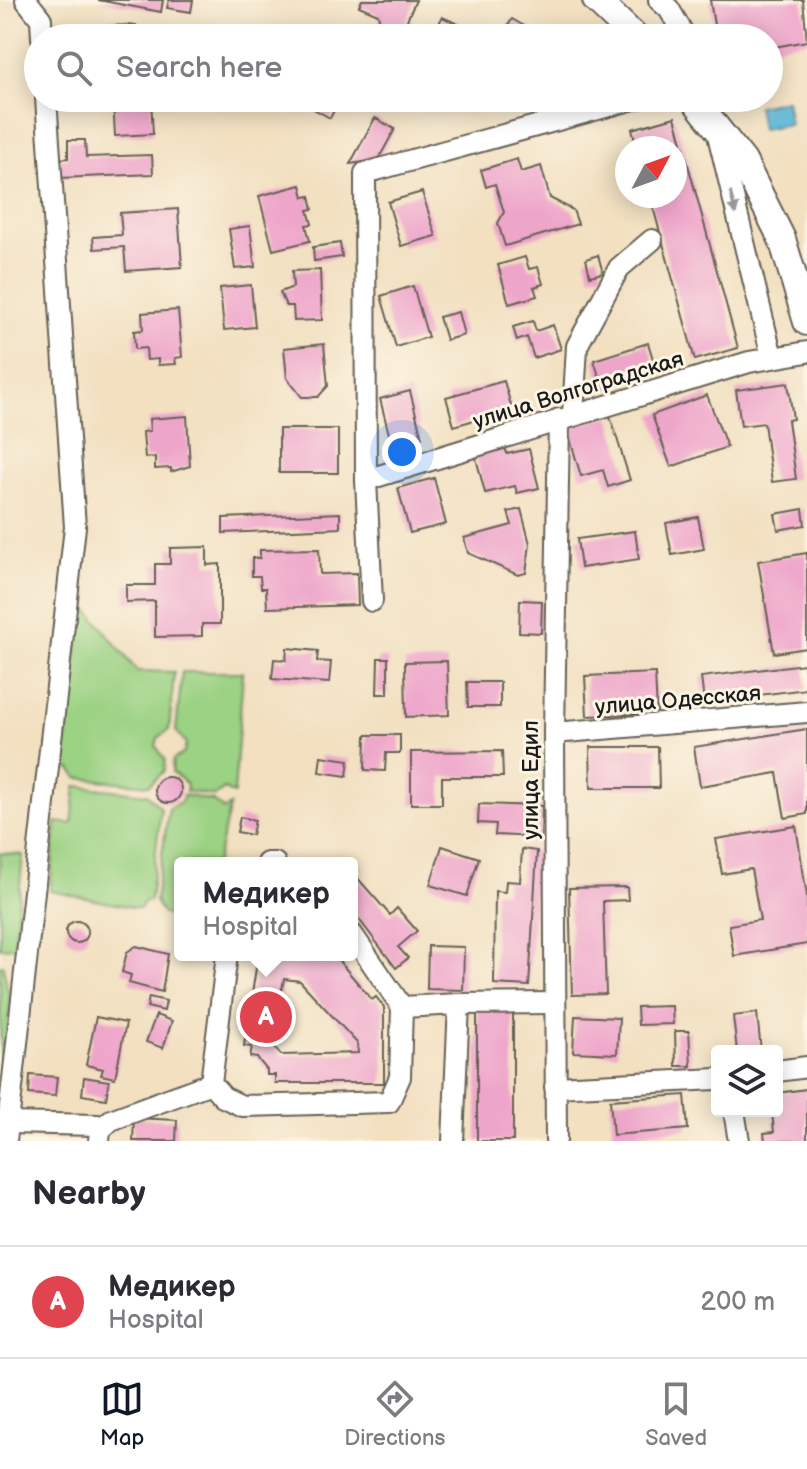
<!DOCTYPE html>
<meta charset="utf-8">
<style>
:root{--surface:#fff;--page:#f7f7f7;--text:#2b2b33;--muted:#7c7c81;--line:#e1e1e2;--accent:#111827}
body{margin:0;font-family:"Balsamiq Sans",sans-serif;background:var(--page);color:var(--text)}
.controls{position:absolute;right:24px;bottom:24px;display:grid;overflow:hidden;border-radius:8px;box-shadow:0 4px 20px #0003}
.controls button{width:72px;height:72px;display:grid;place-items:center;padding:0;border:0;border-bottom:2px solid var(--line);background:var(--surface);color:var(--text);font:40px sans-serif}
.compass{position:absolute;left:615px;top:136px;width:72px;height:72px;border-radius:50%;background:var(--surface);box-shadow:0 4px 20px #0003;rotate:49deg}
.you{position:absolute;left:402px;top:452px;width:28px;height:28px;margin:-20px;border:6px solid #fff;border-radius:50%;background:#1a73e8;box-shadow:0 0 0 12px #1a73e833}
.badge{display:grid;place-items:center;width:52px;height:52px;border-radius:50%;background:var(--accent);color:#fff;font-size:26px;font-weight:700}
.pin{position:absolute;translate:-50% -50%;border:4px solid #fff;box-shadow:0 2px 8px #0006}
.popup{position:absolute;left:174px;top:857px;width:184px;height:104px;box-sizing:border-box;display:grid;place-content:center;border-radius:8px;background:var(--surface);filter:drop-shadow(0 2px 6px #0005);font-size:26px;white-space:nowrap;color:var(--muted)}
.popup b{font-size:30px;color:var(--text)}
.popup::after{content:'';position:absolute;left:50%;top:100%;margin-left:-16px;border:16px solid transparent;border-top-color:var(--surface)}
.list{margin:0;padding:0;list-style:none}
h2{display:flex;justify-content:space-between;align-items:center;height:104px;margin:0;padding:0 32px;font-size:34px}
h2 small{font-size:26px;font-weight:400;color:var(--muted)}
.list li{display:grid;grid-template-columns:52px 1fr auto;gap:24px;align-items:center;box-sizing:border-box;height:112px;padding:0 32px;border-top:2px solid var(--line)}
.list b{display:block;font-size:30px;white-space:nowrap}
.list p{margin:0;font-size:26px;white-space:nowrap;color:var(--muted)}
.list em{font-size:26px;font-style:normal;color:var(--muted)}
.icon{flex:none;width:44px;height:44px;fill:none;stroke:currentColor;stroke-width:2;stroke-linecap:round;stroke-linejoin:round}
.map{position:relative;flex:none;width:807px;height:1141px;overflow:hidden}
.search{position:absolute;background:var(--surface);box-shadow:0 4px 20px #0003;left:24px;right:24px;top:24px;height:88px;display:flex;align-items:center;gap:20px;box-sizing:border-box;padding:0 28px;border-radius:44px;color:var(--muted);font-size:30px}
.sheet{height:216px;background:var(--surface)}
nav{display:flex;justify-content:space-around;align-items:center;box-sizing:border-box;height:112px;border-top:2px solid var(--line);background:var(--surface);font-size:22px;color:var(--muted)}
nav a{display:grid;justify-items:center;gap:4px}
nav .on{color:var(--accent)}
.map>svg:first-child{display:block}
</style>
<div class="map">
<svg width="807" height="1141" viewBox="0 0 807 1141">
<rect width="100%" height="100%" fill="#fcf5e5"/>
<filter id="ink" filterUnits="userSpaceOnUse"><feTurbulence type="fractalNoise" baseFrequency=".0125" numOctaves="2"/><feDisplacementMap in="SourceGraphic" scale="16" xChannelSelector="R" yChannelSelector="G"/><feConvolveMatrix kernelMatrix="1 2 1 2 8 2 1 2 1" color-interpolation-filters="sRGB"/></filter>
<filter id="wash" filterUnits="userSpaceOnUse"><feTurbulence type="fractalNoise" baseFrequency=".006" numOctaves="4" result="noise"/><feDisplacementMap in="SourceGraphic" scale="32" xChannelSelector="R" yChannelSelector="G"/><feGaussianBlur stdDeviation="1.8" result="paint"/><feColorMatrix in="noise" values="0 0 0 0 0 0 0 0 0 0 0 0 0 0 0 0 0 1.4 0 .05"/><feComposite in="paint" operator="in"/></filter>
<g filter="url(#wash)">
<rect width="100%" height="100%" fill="#f2e0c1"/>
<g fill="#9bd283" stroke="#5c7750" stroke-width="2">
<path d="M82,602L137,671L174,672L169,730L158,738L156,746L165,760L164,771L149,785L78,778L71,769L63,766Z"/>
<path d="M182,672H243L234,794L224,789L215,796L186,791L187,784L172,772L173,760L184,753L186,744L176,731Z"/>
<path d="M76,786L147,794L161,808L150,900L144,902L140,909L50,891L56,822L72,824Z"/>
<path d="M184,795L213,801L224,810L230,806L216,863H180V918L163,914L155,901L169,808L181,802Z"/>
<path d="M0,853L23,855L14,947L0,948Z"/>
<path d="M0,965H3L10,1001L1,1091Z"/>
</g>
<path fill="#56b5d5" stroke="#396878" stroke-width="2" d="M786,100L790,124L761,129L757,106Z"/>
<g id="blocks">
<g fill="#eea5ca" fill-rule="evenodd">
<path d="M98,0H163L161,12Z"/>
<path d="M169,0H193L191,12L167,8Z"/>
<path d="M362,0H416L404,27L396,23L389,27L380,23L378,14L359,6Z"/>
<path d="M710,0H803L807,41L769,48V38H716Z"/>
<path d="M442,17L470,29L466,38H433Z"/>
<path d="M512,19L545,38H501Z"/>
<path d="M136,25L137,34H142V38H101L100,26Z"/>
<path d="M113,98H151L153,134L115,136Z"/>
<path d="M294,98H341L330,118Z"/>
<path d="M675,117L738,348L695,360L650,196H675V148H637L632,129Z"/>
<path d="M375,118L395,129L378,160L350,164Z"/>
<path d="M68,140H85L86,157L152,155L153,174L60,178L59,159L68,158Z"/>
<path d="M517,159L521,172L541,166L550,198L573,210L578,224L505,246L498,223L504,212L495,184L486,187L481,170Z"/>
<path d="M301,185L304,197L310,196L313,209L308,210L312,224L306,225L310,241L273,250L259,196Z"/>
<path d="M422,192L436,236L401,246L388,202Z"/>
<path d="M178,209L182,267L126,271L124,247L94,249L93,237L122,235L120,213Z"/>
<path d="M250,226L255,267L235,269L229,229Z"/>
<path d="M340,243L342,257L314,261L313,247Z"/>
<path d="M598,255L603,273L590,276L586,259Z"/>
<path d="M525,257L529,269L538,267L543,284L534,287L537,296L509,304L498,265Z"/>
<path d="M320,270L322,320L294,321L293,306H286L280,292L293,287L292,271Z"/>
<path d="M251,285L255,327L224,330L220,288Z"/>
<path d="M413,286L428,337L396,347L381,296Z"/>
<path d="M178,310L182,357L175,358L176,364L158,365V359L147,360L146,348L135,349L134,331L143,330L142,313Z"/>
<path d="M458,312L464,335L446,340L439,317Z"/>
<path d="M533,321L536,331L553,325L561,349L534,358L527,337L517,341L513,327Z"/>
<path d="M648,343L657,372L603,389L594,360Z"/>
<path d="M324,344L328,386L318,397H302L287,378L284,348Z"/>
<path d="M504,381L512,409L454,426L446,397Z"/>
<path d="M788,383L793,419L788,420L796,479L772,482L764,423L741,426L736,390Z"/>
<path d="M410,391L422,438L392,446L380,399Z"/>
<path d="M707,395L727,447L671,467L652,415Z"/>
<path d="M187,416L190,466L171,472V468L155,469V457L145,458L143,432L150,431L149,419Z"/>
<path d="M610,416L630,480L608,487L603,470L581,476L567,429Z"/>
<rect x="279" y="429" width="59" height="44"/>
<path d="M505,447L507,454L529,449L539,488L517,493L515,486L485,493L475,454Z"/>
<path d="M434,478L446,524L410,533L398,488Z"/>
<path d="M521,509L530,544L526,573L518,575L468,553L464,538L512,525L508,512Z"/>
<path d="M803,509L805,525L778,530L775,514Z"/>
<path d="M340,513V528L223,533V518Z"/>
<path d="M698,517L704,549L672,555L666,523Z"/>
<path d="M635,531L639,559L581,568L577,539Z"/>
<path d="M207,547V565L220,564V624H202V636L155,637V601L126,602V585H155V564H170V548Z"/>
<path d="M319,549L320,574L357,573L358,605L267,608L266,588H261L260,576H252V558H260V550Z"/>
<path d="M807,553V648L774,653L758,561Z"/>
<path d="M520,600L542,601L541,633L519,632Z"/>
<path d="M287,648L318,651L317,661L331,662L329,683L272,679L274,659L286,660Z"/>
<path d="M378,658H388V694H377Z"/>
<path d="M447,661L449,715L406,717L405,662Z"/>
<path d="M804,664L807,689L704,702L701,677Z"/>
<path d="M655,673L657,713L587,716L585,676Z"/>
<path d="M467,682H500V707H468Z"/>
<path d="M807,729V814L785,818L777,773L700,786L694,747Z"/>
<path d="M366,735H400V753H386L385,771L365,770Z"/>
<path d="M590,747H658L659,788H591Z"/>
<path d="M502,751L503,777H442V804H411V752Z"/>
<path d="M321,756L349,760L347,776L319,772Z"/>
<circle cx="168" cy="790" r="13"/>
<path d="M479,804L542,806L541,837L495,835L496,824L478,823Z"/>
<path d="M240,817L255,820L252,835L237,832Z"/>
<path d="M796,826L807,896V944L734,956L729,925L760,920L751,869L722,874L716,839Z"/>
<path d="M442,846L479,858L467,896L430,885Z"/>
<path d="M522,849L537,851L529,986L494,984L495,891L505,892L506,881L520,882Z"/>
<path d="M354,874L390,915L397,908L417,931L398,947L408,958L396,968L352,910Z"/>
<path d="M627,887L628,900L603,901L606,994L572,995L569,888Z"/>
<circle cx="77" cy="932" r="11"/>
<path d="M136,946L168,954L162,992L129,983L131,975L122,972L127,952Z"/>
<path d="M428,946L464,947L463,990L427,989Z"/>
<path d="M258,955H339L342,958L339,961L372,1000L376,997L384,1007V1083H275V1075H267V1070L257,1058L250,1057L252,1047L244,1046ZM284,979L300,981L357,1043L358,1053L281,1055L271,1043Z"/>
<path d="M149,997L166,1001L164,1011L147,1007Z"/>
<path d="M672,1006L673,1024L638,1025L637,1007Z"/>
<path d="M477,1010L513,1011V1141H477Z"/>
<path d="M757,1013L761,1051H737L733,1016Z"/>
<path d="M156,1015L172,1021L163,1048L146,1042Z"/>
<path d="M575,1016L619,1018L617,1054L573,1052Z"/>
<path d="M96,1017L126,1023L115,1078L101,1075L103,1069L86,1065Z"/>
<path d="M675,1031H689L691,1066H676Z"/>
<path d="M30,1075L57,1077L55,1096L29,1094Z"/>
<path d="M84,1077L109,1081L106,1099L82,1095Z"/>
<path d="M807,1089V1141H765L764,1133L774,1132L772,1111H777V1093Z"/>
<path d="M685,1095L688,1129L613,1135L610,1100Z"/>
<path d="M134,1118L177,1120L176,1141H133Z"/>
</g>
</g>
</g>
<g filter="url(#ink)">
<use href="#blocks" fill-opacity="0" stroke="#676156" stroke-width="2"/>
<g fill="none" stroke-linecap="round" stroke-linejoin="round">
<defs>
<g id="minor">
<path d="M26,0L41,19L42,38"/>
<path d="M659,0L669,9L686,38"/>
<path d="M717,131L772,357"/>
<path d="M573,415L577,346L619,268L652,240"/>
<path d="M366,480L749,362L807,352"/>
<path d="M372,601L366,480L365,173L638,98"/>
<path d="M554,733L807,712"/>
<path d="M267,863H275"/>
<path d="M227,955L211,1083L223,1097L242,1106L389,1102L400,1077L402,1007L352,934"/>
<path d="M402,1007L459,1004"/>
<path d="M777,1071L807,1067"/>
<path d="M555,1087L717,1079"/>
<path d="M734,1111L739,1141"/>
<path d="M8,1123L97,1125L100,1130"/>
<path d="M6,1141L75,527L46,98"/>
<path d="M99,1141L100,1130L111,1120L211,1083"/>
<path d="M453,1141L459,1004L555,1003"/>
<path d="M556,1141L554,733L559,419"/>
</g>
<g id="major">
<path d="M596,0L636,38"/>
<path d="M693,98L743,161L782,239L807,322"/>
</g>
</defs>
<use href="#minor" stroke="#676156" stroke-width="24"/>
<use href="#major" stroke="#676156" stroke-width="30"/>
<use href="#minor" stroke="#fff" stroke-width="20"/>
<use href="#major" stroke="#fff" stroke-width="26"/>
</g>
<defs><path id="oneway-solid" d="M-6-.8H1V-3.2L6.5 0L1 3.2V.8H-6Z" transform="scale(2)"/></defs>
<use fill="#999" href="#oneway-solid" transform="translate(733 203) rotate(76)"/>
</g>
<g text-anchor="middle" stroke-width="6" stroke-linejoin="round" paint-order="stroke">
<g font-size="22" fill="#1c1c1c" stroke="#fcf5e5">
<text transform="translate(578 389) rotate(-17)" y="8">улица Волгоградская</text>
<text transform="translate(678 699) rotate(-5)" y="8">улица Одесская</text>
<text transform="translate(530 780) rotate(-90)" y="8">улица Едил</text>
</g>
</g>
</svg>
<div class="controls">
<button><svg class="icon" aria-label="layers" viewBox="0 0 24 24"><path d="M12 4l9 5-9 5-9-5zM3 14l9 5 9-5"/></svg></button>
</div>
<svg class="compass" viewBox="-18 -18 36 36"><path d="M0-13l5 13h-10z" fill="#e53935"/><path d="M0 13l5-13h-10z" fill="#7c7c81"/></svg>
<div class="you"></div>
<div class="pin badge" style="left:266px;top:1017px;background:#e0444e">A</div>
<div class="popup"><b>Медикер</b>Hospital</div>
<div class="search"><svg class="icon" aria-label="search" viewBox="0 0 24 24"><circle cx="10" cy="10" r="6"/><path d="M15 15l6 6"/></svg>Search here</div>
</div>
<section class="sheet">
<h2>Nearby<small></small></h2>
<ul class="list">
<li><span class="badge" style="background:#e0444e">A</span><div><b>Медикер</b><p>Hospital</p></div><em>200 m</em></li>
</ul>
</section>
<nav>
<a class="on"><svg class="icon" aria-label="map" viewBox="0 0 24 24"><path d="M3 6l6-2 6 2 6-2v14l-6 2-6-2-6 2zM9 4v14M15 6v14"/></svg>Map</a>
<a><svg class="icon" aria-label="directions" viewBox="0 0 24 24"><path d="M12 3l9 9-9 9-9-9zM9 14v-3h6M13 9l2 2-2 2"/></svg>Directions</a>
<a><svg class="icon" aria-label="saved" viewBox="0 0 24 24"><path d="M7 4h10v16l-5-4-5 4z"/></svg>Saved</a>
</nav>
